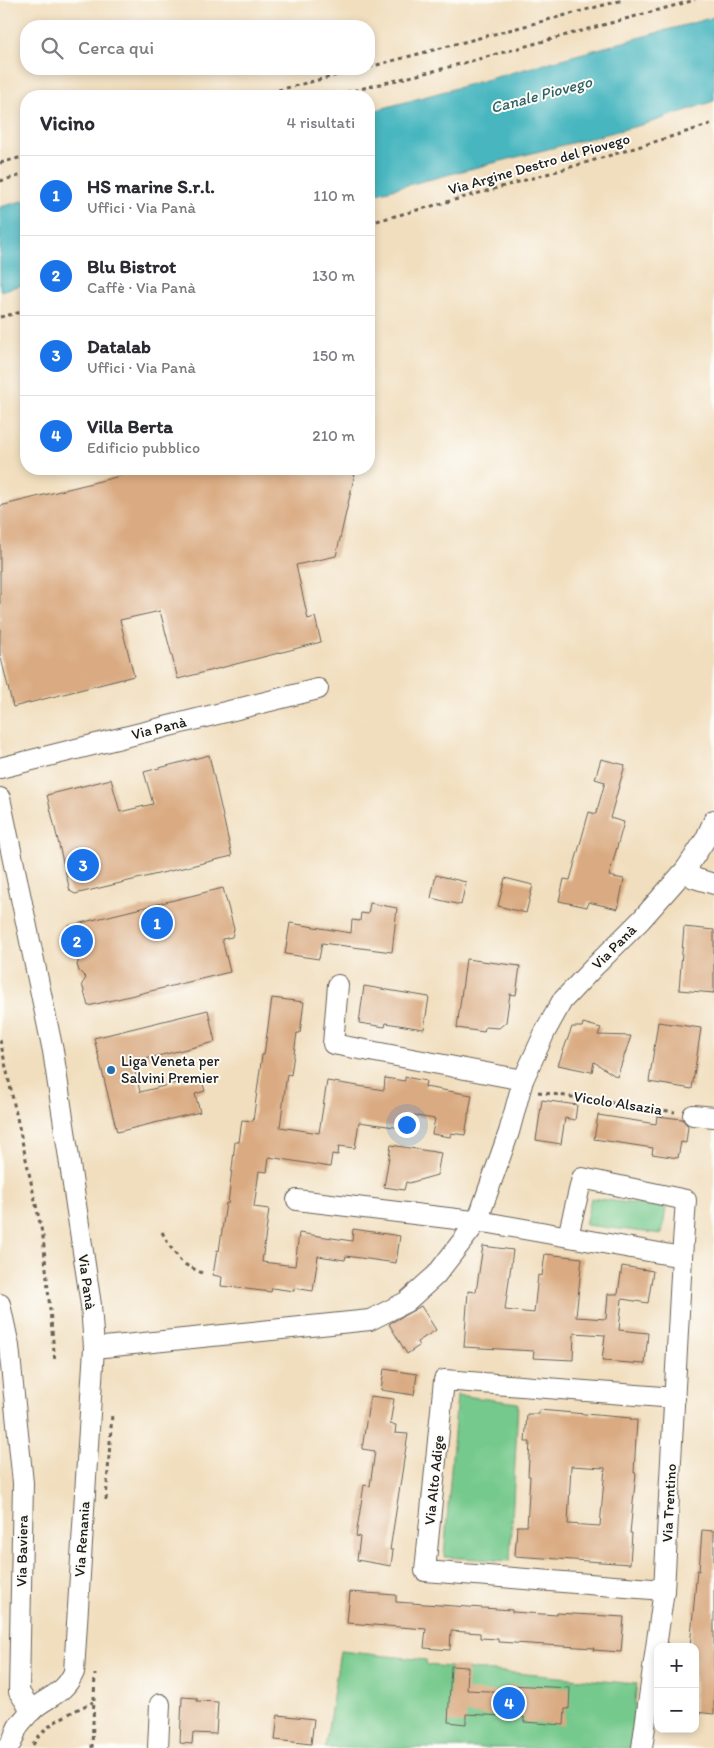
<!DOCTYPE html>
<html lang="it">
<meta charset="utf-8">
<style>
:root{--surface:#fff;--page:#f7f7f7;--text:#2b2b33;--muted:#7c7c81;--line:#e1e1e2;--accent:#1a73e8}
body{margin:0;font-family:Itim,sans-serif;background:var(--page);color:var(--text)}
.controls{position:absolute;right:15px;bottom:15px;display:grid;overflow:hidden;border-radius:10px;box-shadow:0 2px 8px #0003}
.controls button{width:45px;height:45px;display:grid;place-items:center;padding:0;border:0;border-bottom:1px solid var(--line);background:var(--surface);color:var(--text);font:25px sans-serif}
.you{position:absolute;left:406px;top:1124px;width:18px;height:18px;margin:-12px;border:4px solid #fff;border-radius:50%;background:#1a73e8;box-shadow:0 0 0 8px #1a73e833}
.badge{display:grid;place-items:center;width:32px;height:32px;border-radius:50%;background:var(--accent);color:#fff;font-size:16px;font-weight:700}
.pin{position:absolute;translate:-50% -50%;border:2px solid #fff;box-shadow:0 1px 5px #0006}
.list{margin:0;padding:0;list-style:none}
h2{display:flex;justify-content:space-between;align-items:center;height:65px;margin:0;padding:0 20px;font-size:21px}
h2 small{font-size:16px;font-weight:400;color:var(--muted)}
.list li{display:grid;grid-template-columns:32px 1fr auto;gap:15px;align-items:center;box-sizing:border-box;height:80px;padding:0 20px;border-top:1px solid var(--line)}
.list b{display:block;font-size:19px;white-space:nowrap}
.list p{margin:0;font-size:16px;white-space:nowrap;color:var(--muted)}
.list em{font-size:16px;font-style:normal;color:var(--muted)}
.icon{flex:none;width:28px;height:28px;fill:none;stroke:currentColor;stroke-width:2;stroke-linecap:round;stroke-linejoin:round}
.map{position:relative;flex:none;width:714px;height:1748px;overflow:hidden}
.search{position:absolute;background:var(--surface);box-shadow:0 2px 8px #0003;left:20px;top:20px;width:355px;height:55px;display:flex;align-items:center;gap:12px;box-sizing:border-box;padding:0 18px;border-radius:20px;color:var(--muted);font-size:19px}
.panel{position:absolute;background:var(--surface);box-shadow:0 2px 8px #0003;left:20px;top:90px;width:355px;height:385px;border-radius:20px}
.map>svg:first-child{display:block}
</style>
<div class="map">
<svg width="714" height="1748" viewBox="0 0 714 1748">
<rect width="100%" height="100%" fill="#fdfcf7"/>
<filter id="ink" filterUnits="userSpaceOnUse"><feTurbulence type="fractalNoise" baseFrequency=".02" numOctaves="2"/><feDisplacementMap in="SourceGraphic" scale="10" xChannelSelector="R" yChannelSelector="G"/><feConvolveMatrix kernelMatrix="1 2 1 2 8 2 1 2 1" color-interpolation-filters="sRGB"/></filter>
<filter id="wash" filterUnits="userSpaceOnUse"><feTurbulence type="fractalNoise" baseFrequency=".0096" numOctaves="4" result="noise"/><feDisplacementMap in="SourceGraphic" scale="20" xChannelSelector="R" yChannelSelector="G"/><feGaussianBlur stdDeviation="1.12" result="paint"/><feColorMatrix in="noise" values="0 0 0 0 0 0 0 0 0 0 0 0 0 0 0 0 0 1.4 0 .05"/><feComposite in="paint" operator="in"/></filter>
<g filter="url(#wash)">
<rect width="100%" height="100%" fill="#f1debe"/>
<g fill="#75c98c" stroke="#487254">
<path d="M591,1198L666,1208L662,1234L585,1225Z"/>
<path d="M457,1395L518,1403L510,1561L444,1557Z"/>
<path d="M340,1651L426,1660L427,1665L637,1684L630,1748H325Z"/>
</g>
<g fill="#46b6bf" stroke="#31696e">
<path d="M714,17V101L649,123L369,195V112Z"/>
<path d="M26,200V284L0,291V207Z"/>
</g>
<g id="blocks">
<g fill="#daab82" fill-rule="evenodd">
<path d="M122,469H356L336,556L296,565L308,619L315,617L321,642L178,679L160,611L120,620L134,676L13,707L0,654V506L124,475Z"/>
<path d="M209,755L232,856L75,894L70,891L47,795L111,779L120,812L153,804L144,772Z"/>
<path d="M601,759L625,765L610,818L624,822L609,876L624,879L618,909L588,902L587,907L559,901L564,879L570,880L589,812L596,814L605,782L595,779Z"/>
<path d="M436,875L466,882L461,905L431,898Z"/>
<path d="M505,878L533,885L526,913L498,906Z"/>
<path d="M223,888L234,929L232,937L222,939L230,972L88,1006L82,984L86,978L79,971L77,965L81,953L74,949L68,926Z"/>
<path d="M370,903L397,908L392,952L322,943L319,959L285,954L290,923L351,933L352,920L360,921L361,913L368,914Z"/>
<path d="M684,927L714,930V993L679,990Z"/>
<path d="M466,959L520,966L516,995L510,994L506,1022L499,1028L485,1027L484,1032L457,1028Z"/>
<path d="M364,986L429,997L424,1029L386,1023L385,1027L359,1023Z"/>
<path d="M272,998L304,1002L300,1033H297L291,1075L287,1074L280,1127L319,1133L327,1081L384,1090L385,1078L405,1081V1077L426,1081L425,1087L472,1095L465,1135L451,1133L450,1137L432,1134L435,1119L404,1114L402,1128L359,1122L355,1148L339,1146L338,1155L332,1154L330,1167L269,1157L267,1172L259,1171L254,1207L269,1209L262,1262L295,1266L299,1233L352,1241L353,1229L400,1236L396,1263L346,1256L345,1260L318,1256L313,1291L294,1288V1291L272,1288L271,1292L221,1286L222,1277L213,1275L217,1250L219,1251L226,1203L228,1204L235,1142H239L242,1120L253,1121L262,1055H264Z"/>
<path d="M208,1010L215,1042L133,1062L140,1092L201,1077L205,1091L195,1094L200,1112L117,1132L94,1038Z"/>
<path d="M658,1022L701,1028L692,1089L649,1082Z"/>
<path d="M583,1023L601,1028L598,1035L631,1036L617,1077L594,1062L592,1072L558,1065L572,1027H582Z"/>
<path d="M542,1100L577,1105L575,1120L565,1118L561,1144L536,1140Z"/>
<path d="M598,1115L656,1124L657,1116L682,1119L688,1126L686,1143L681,1142L678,1158L652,1154L653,1148L594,1139Z"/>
<path d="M391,1145L441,1153L437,1175L409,1183L406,1182L404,1190L384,1187Z"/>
<path d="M483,1246L513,1250L505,1310L534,1313L538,1275L542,1276L545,1254L582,1258L576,1317L606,1319L608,1294H618L622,1266L653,1271L648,1303L622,1299L619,1330L648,1333L645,1364L602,1361L605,1335L574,1333L573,1360L533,1358L534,1351L464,1347L468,1291L476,1292Z"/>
<path d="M421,1306L436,1330L417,1342L419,1346L407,1354L389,1324Z"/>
<path d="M384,1369L417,1374L414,1395L381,1390Z"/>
<path d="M370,1396L394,1399L390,1424L396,1425L395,1433L408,1434L390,1550H393L391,1566L357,1560L360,1537L356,1536L364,1485L370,1486L375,1451L362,1449Z"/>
<path d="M539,1410L631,1418V1420H637L634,1473H636L630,1533H632L630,1564L515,1556L517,1526H527L530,1476H528L530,1442H525L527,1414H539ZM571,1466L605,1468L600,1526L568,1524Z"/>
<path d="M702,1530L714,1531V1714L695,1712V1647H690L697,1570L699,1571Z"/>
<path d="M350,1592L396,1595V1602L512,1610V1612L557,1615V1613L624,1617L621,1652L593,1650L594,1648L498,1642V1639L480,1638V1633L451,1631L450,1650L424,1648L426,1629L347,1623Z"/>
<path d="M451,1666L468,1667L467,1690L509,1692V1685L570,1688L569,1709H565L564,1725L524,1722V1717L466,1714V1724L448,1722Z"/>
<path d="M182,1697L197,1698V1701L218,1702L216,1734L193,1733L192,1744L180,1743Z"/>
<path d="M278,1715L314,1719L311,1744L275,1740Z"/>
</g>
</g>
</g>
<g filter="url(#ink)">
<use href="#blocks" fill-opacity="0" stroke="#676055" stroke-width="1"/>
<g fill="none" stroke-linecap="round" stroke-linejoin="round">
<defs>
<g id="minor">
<path d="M0,768L318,689"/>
<path d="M0,798L53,1051L91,1305L94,1348L74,1672C63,1697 45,1696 29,1713C26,1717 22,1721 19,1725C14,1732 14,1744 6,1748"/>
<path d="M686,869L694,878L714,884"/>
<path d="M338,985L333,1044L523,1080"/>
<path d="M693,1115L714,1117"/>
<path d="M297,1200L490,1223L682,1257L664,1590L642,1748"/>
<path d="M568,1236L582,1178L686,1200L682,1257"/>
<path d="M0,1304L9,1346L23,1483L19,1692L32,1711"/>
<path d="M94,1348L370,1320L406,1302L436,1275L477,1222L509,1132L523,1080L545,1032L562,1001L594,967L641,920L686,869L705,840L714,820"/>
<path d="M664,1590L425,1571L444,1380L675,1398"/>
<path d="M158,1748L160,1704"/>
</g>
</defs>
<use href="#minor" stroke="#676055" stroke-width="22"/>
<g stroke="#676055" stroke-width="3" stroke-dasharray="4 4" stroke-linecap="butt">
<path d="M369,67L623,0"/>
<path d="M255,96L361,69"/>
<path d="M331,96L438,70L695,0"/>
<path d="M0,163L26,156"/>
<path d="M0,181L26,174"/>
<path d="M369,223C485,192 600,160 714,123"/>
<path d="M0,317L26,311"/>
<path d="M0,1040L43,1237L55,1362"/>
<path d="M538,1092L675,1112"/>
<path d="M162,1232L169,1245L182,1263L202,1273"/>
<path d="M106,1500L112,1414"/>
<path d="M33,1745C44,1724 72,1712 93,1702"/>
<path d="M92,1748L95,1674"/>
</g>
<use href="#minor" stroke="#fff" stroke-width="20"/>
</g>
</g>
<circle fill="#1f6fb2" stroke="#fdfcf7" stroke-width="2" cx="111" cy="1070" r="5"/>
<g text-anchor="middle" stroke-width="4" stroke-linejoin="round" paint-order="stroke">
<g font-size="15" fill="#1c1c1c" stroke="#fdfcf7">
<text transform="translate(539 164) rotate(-16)" y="5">Via Argine Destro del Piovego</text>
<text transform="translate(159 728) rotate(-14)" y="5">Via Panà</text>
<text transform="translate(614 947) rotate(-45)" y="5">Via Panà</text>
<text transform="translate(618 1103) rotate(9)" y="5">Vicolo Alsazia</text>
<text transform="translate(87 1282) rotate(82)" y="5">Via Panà</text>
<text transform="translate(434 1480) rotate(-84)" y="5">Via Alto Adige</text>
<text transform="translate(669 1503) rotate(-87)" y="5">Via Trentino</text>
<text transform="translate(82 1539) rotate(-86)" y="5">Via Renania</text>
<text transform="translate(22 1551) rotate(-89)" y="5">Via Baviera</text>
</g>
<g font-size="15" fill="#1c1c1c" stroke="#fdfcf7" text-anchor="start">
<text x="121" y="1066">Liga Veneta per<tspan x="121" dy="17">Salvini Premier</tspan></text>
</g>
<g font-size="16" font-style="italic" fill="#2f6165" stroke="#fdfcf7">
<text transform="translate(541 94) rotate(-15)" y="6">Canale Piovego</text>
</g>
</g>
</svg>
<div class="controls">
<button>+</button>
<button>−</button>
</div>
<div class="you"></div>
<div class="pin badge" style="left:157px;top:923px">1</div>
<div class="pin badge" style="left:77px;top:941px">2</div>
<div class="pin badge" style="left:83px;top:865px">3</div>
<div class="pin badge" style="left:509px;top:1703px">4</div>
<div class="search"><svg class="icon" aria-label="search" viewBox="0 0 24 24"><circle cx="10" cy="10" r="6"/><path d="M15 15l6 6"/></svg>Cerca qui</div>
<section class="panel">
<h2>Vicino<small>4 risultati</small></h2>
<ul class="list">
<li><span class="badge">1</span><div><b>HS marine S.r.l.</b><p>Uffici · Via Panà</p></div><em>110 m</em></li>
<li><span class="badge">2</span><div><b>Blu Bistrot</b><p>Caffè · Via Panà</p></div><em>130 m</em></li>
<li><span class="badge">3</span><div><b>Datalab</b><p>Uffici · Via Panà</p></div><em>150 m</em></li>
<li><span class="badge">4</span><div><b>Villa Berta</b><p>Edificio pubblico</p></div><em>210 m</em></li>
</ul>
</section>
</div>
